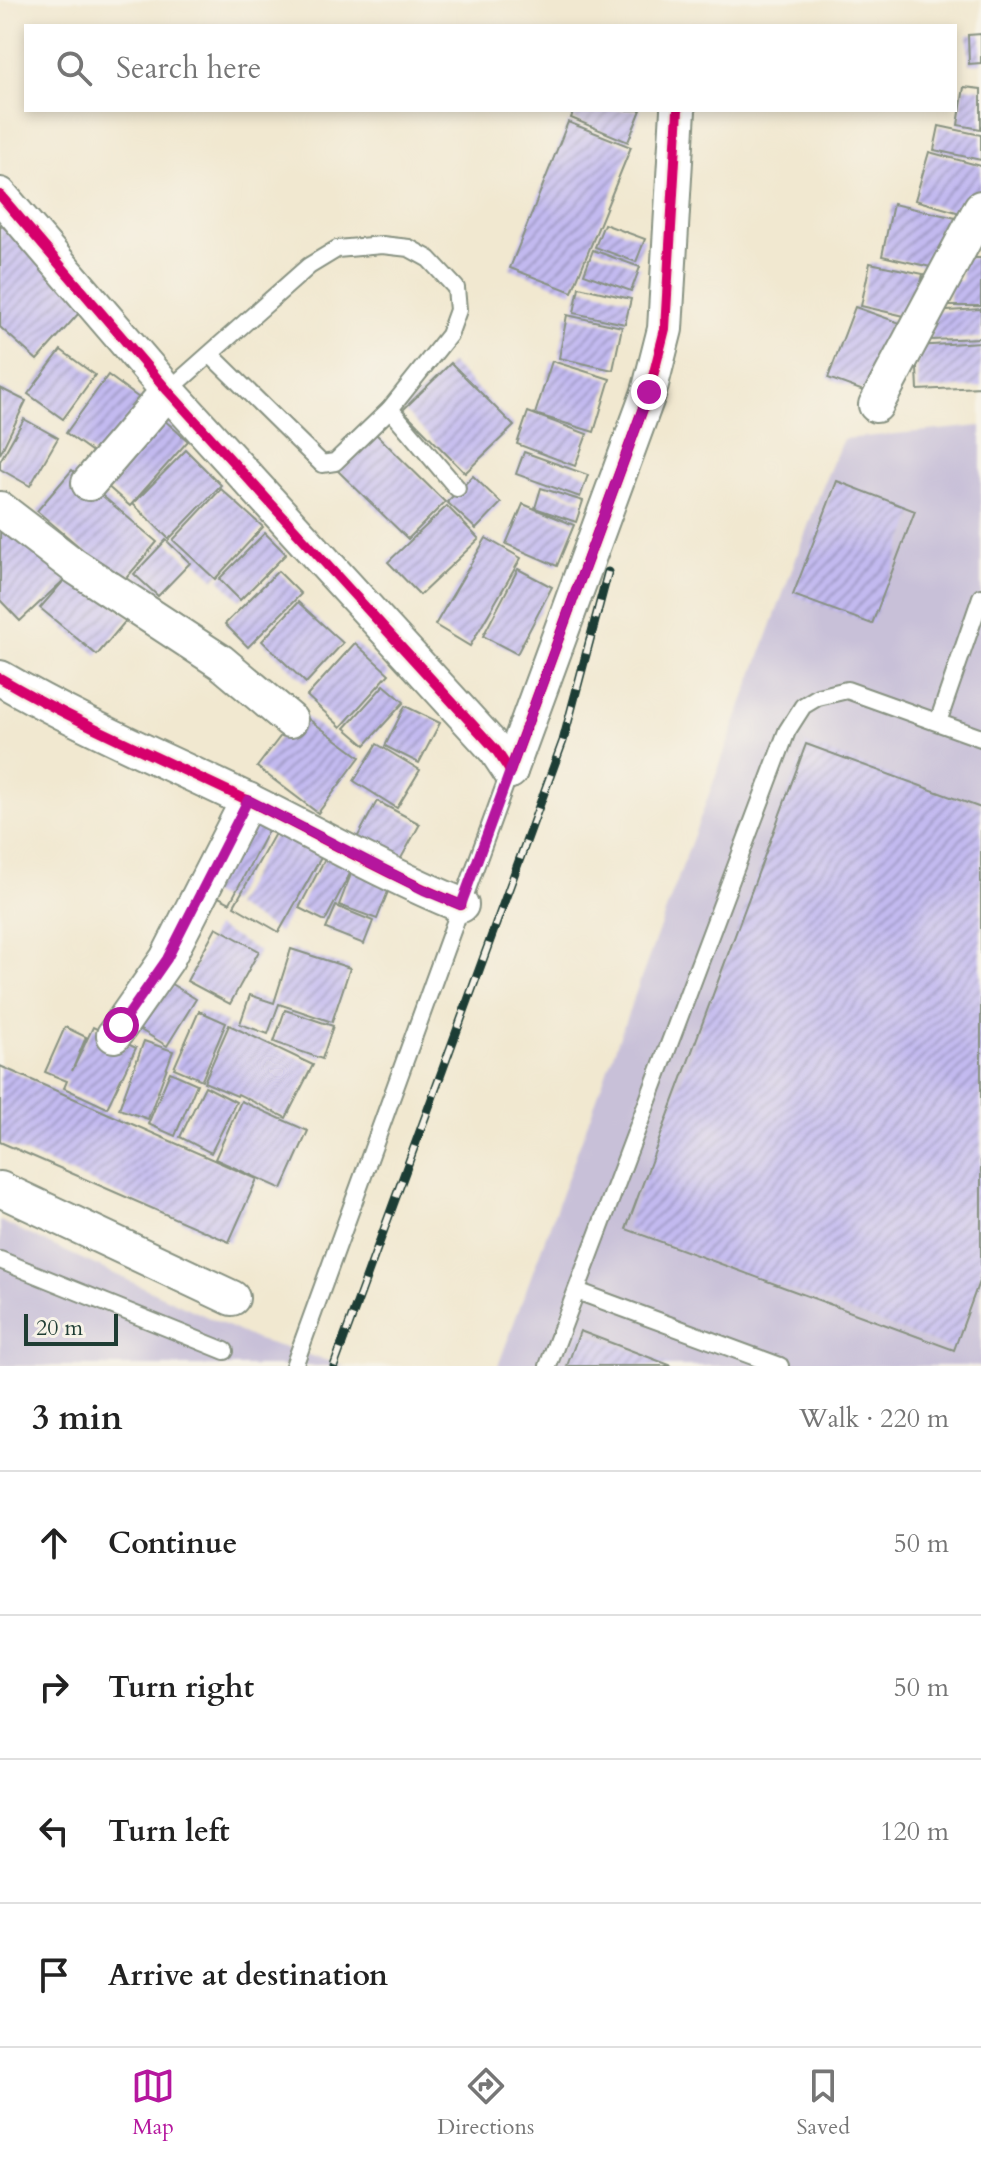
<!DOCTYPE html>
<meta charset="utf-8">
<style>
:root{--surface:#fff;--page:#f2f2f2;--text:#222;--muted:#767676;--line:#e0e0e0;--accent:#b5179e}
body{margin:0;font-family:Cardo,serif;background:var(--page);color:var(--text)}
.scale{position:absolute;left:24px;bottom:20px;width:94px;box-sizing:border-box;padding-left:8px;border:4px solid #1f3d34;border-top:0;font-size:22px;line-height:28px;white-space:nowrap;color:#1f3d34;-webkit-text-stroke:6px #f7f3e8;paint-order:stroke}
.stop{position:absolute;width:24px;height:24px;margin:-18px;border:6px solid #b5179e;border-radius:50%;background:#fff}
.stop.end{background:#b5179e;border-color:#fff;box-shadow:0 2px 8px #0008}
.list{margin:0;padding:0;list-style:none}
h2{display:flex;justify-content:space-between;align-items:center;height:104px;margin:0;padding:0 32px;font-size:34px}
h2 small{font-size:26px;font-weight:400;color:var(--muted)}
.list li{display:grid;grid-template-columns:52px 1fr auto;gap:24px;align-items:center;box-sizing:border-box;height:144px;padding:0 32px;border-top:2px solid var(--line)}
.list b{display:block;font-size:30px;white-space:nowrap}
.list em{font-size:26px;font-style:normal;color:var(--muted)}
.icon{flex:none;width:44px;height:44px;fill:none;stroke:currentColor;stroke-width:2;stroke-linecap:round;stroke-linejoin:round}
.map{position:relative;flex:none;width:981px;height:1366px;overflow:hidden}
.search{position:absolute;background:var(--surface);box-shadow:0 4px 12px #0003;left:24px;right:24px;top:24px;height:88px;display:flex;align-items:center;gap:20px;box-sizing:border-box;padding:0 28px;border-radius:0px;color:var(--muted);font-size:30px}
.sheet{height:680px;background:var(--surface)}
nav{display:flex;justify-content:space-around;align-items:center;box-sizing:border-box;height:112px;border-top:2px solid var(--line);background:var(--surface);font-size:22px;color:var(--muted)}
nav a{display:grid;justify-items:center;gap:4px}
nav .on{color:var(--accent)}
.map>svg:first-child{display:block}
</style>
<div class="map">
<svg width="981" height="1366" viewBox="0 0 981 1366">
<defs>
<pattern id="building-hatch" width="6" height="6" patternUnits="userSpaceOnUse" patternTransform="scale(2)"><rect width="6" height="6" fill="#c3baf0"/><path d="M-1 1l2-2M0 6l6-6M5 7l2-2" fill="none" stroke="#9e98c3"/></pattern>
</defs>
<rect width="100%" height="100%" fill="#f7f3e8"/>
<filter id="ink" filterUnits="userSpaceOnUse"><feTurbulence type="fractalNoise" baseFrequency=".0125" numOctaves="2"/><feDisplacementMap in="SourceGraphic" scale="16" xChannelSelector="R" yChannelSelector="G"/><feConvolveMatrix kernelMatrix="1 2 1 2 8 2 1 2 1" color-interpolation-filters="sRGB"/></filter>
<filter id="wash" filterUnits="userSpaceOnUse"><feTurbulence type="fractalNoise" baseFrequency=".006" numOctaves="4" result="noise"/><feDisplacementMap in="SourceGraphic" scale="32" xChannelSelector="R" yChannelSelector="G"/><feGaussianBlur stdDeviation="1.8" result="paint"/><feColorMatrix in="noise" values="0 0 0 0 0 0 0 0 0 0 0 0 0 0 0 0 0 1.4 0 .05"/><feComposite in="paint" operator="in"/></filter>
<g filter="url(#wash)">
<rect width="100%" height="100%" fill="#f1e8d0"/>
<g fill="#c8c0d8">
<path d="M981,426V1366H498L825,480L843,439Z"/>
<path d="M0,1221L255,1339L345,1366H0Z"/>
</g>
<g id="blocks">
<g fill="url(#building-hatch)">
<path d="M981,34V63L969,64L968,35Z"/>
<path d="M964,87L981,89V129L958,125Z"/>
<path d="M574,110H641L628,142L571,118Z"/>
<path d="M568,122L631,147L572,292L510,268Z"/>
<path d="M939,126L981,135V160L934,150Z"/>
<path d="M929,152L981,166V194L974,217L915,200Z"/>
<path d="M893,204L956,218L944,270L882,256Z"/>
<path d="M0,224L88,303L37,360L0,327Z"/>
<path d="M604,224L645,239L636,262L595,247Z"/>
<path d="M593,250L640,267L631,291L584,274Z"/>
<path d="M961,258H981V306H950L949,281H962Z"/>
<path d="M870,263L923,274L913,318L861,306Z"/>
<path d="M579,287L631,299L625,324L574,313Z"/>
<path d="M855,307L903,324L877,396L828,378Z"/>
<path d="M981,309V338L931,340L930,312Z"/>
<path d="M567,315L622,327L613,370L559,358Z"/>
<path d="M981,342V387L918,390L916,346Z"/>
<path d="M61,350L95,375L63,419L28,394Z"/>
<path d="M552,361L610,379L594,432L535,414Z"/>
<path d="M451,363L514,426L465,473L403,410Z"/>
<path d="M108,375L143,401L101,458L66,433Z"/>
<path d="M0,388L26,401L0,454Z"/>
<path d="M155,412L188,441L130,506L97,477Z"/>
<path d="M528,412L587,434L575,466L517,444Z"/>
<path d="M24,419L58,438L30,486L0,469V461Z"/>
<path d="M373,431L445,502L408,539L336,469Z"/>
<path d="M186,450L221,485L169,539L133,504Z"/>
<path d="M524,452L588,475L580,497L516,474Z"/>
<path d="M72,470L157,542L122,583L37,511Z"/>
<path d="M473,476L501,503L476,529L447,502Z"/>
<path d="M837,481L915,511L872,624L793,595Z"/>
<path d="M541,488L583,501L576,522L535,508Z"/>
<path d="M221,489L263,527L215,579L173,540Z"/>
<path d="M523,504L574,525L557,566L506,544Z"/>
<path d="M447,506L479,539L420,595L388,562Z"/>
<path d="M0,511L66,578L20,621L0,600Z"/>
<path d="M265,533L286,554L240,600L219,579Z"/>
<path d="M486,538L521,558L470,646L435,625Z"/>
<path d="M166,540L190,563L158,596L134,574Z"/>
<path d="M518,569L552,587L517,654L483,636Z"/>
<path d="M73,570L129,617L97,655L40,608Z"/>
<path d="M278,571L301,594L248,647L225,624Z"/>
<path d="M298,602L343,643L306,683L262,641Z"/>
<path d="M355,643L389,674L341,727L307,696Z"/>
<path d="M384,685L404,702L365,745L345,728Z"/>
<path d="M405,706L440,723L419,763L385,746Z"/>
<path d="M299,712L360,757L318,813L257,767Z"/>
<path d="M377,744L420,770L397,808L354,781Z"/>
<path d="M806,744L981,808V1276L954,1350L626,1229Z"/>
<path d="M377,801L420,824L394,871L352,847Z"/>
<path d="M249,806L274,819L230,903L205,890Z"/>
<path d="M282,821L327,847L279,932L234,906Z"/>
<path d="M329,851L393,879L377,919L339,905L355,864L325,921L299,908Z"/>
<path d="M336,906L373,921L364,944L326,929Z"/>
<path d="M216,927L259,951L230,1004L187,981Z"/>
<path d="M291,949L350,968L332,1022L279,1004L268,1034L240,1024L250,995L274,1003Z"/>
<path d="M163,979L196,999L167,1046L134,1026Z"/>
<path d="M285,1010L333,1026L322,1059L274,1042Z"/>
<path d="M199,1011L226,1023L202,1080L174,1068Z"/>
<path d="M229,1025L313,1065L286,1118L238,1094L237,1096L204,1082Z"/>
<path d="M65,1027L86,1037L72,1071L93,1027L136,1048L107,1108L64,1088L67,1081L45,1072Z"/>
<path d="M144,1041L173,1051L148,1119L119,1109Z"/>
<path d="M0,1066L257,1179L229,1242L0,1142Z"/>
<path d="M170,1072L197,1084L175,1136L148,1124Z"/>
<path d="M205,1086L236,1102L211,1153L180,1137Z"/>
<path d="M241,1101L308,1131L282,1189L215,1159Z"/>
<path d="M580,1331L672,1366H567Z"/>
</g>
</g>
</g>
<g filter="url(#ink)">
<use href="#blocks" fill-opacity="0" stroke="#889282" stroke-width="2"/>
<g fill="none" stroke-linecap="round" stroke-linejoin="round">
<defs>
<g id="lane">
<path d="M168,391L309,266L337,249L382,245L409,248L429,259L456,288L458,310L449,335L390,409L335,462L322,464L211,355"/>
<path d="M390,409L457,488"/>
<path d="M938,722L981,597"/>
<path d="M0,1260L225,1351"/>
<path d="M577,1291L780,1366"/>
<path d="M294,1366L510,771"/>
<path d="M548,1366L787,731L803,706L818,697L847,690L981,738"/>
</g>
<g id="street">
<path d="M0,195L168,391L496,750L510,771"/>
<path d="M876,405L981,208"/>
<path d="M89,483L168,391"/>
<path d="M0,509L73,565L221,662L290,720"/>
<path d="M0,678C79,724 164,760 247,800C318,835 387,875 461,905"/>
<path d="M510,771L649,392L665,329L678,110"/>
<path d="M114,1035L167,959L248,800"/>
<path d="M0,1189L232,1298"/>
</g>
</defs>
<use href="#lane" stroke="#889282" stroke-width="20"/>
<use href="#street" stroke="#889282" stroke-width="38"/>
<use href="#lane" stroke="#fff" stroke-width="16"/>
<use href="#street" stroke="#fff" stroke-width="34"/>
<defs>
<path id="rail" d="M334,1366L563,741L608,572"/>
</defs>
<use href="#rail" stroke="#1f3d34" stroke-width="9"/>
<use href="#rail" stroke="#f7f3e8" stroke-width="6" stroke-dasharray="18" stroke-linecap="butt"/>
<defs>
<g id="cycleway">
<path d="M0,195L168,391L496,750L510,771"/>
<path d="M0,678C79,724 164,760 247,800C318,835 387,875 461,905"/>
<path d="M510,771L649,392L665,329L678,110"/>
</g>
</defs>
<use href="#cycleway" stroke="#f7f3e8" stroke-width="15"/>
<use href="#cycleway" stroke="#d6006c" stroke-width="10"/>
</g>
</g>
<g fill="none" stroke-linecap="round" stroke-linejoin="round" filter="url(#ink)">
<path stroke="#b5179e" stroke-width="10" d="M121,1025L167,959L248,800L424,890L461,905L649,392"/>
</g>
</svg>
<div class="scale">20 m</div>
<div class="stop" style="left:121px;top:1025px"></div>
<div class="stop end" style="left:649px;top:392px"></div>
<div class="search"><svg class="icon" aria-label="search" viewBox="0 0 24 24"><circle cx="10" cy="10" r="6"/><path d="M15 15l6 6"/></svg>Search here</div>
</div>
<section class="sheet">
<h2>3 min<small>Walk · 220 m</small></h2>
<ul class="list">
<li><svg class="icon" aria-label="ahead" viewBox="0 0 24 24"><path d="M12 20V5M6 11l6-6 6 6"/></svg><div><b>Continue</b></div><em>50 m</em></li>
<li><svg class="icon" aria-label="right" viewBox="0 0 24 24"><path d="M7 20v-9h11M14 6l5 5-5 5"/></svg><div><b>Turn right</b></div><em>50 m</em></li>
<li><svg class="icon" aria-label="left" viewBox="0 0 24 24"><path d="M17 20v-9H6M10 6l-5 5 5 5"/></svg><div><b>Turn left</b></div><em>120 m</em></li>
<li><svg class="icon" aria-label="arrive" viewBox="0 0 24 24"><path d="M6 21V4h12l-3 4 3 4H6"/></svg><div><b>Arrive at destination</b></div></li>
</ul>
</section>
<nav>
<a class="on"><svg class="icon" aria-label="map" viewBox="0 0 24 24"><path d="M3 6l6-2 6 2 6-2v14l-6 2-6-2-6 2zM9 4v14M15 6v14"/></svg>Map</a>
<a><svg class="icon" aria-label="directions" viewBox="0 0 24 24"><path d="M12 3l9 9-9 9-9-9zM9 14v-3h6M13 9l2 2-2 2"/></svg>Directions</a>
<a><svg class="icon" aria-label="saved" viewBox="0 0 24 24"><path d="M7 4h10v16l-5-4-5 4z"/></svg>Saved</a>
</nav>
